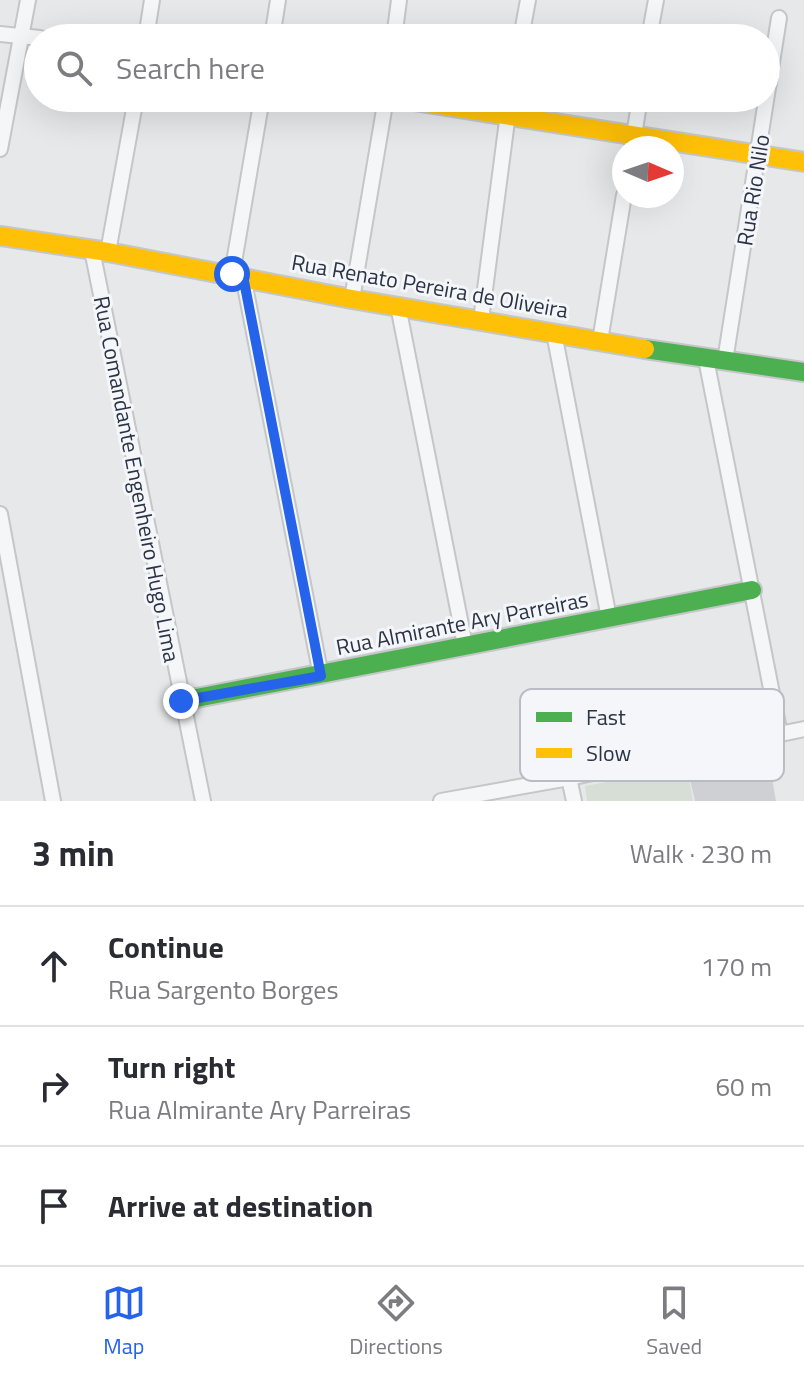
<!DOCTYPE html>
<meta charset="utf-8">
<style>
:root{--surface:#fff;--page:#f7f7f7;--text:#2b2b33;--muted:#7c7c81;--line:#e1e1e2;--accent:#2563eb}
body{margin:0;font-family:"Titillium Web",sans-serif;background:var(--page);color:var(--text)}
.compass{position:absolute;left:612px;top:136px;width:72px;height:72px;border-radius:50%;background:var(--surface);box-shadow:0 8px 32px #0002;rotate:92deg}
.stop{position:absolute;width:24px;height:24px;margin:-18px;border:6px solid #2563eb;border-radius:50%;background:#fff}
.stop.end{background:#2563eb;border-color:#fff;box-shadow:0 2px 8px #0008}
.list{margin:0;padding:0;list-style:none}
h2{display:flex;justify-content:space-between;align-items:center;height:104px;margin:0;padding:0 32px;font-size:34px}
h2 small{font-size:26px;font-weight:400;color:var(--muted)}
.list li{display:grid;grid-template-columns:52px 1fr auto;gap:24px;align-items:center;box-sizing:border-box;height:120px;padding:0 32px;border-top:2px solid var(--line)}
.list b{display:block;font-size:30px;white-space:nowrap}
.list p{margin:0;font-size:26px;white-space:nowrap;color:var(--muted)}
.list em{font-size:26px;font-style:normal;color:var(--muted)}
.icon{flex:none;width:44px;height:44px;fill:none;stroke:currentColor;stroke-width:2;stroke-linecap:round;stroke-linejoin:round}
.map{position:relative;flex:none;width:804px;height:801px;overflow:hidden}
.search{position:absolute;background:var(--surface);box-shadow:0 8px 32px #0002;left:24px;right:24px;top:24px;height:88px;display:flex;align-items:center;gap:20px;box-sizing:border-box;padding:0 28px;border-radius:44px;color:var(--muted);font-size:30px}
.sheet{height:464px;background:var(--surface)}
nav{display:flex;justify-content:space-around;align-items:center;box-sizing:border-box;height:112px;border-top:2px solid var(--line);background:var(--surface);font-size:22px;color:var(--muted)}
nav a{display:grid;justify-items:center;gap:4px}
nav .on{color:var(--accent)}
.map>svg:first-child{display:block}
</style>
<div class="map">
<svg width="804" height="801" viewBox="0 0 804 801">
<rect width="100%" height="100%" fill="#e6e8ea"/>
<path fill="#d6ded6" d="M687,767L693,801H587L585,786Z"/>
<path fill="#ced0d3" d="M768,756L776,801H695L687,767Z"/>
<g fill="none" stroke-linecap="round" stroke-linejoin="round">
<defs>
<g id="street">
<path d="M0,34L40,38"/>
<path d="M146,38L152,0"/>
<path d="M272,38L278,0"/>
<path d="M394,38L399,0"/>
<path d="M521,38L528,0"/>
<path d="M649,38L656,0"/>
<path d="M632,148L640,98"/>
<path d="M0,149L28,0"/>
<path d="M92,250L203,801"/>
<path d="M108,252L136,98"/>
<path d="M232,274L262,98"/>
<path d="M243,276L321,676"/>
<path d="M352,299L386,98"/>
<path d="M398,306L465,645"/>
<path d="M481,320L510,98"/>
<path d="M554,333L609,618"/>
<path d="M600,341L624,195"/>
<path d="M706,359L780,734"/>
<path d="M725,361L779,18"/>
<path d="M0,514L53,801"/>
<path d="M569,778L574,801"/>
<path d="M441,801L569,778L804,729"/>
</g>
<g id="fast">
<path d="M645,349L804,372"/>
<path d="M181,701L752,590"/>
</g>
<g id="slow">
<path d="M395,98L804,162"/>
<path d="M0,236L108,252L352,299L645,349"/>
</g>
</defs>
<use href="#street" stroke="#c4c6c8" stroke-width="18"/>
<use href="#fast" stroke="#c4c6c8" stroke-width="22"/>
<use href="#slow" stroke="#c4c6c8" stroke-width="22"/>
<use href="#street" stroke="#f5f6f7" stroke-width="14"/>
<use href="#fast" stroke="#4caf50" stroke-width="18"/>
<use href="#slow" stroke="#ffc107" stroke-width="18"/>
</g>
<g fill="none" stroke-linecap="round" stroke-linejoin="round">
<path stroke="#2563eb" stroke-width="10" d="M181,701L321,676L243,276L232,274"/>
</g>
<g text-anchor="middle" stroke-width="6" stroke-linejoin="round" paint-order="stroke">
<g font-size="22" fill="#2b3445" stroke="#f4f6f9">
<text transform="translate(753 190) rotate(-81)" y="8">Rua Rio Nilo</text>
<text transform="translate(430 286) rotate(10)" y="8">Rua Renato Pereira de Oliveira</text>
<text transform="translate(137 479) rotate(79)" y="8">Rua Comandante Engenheiro Hugo Lima</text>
<text transform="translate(462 623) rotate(-11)" y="8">Rua Almirante Ary Parreiras</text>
</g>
</g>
<rect x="520" y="689" width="264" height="92" rx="12" fill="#f4f6f9" stroke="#b8bcc3" stroke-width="2"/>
<rect x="536" y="712" width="36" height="10" fill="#4caf50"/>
<rect x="536" y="748" width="36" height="10" fill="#ffc107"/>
<g font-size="22" fill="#2b3445">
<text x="586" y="725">Fast</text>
<text x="586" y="761">Slow</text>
</g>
</svg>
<svg class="compass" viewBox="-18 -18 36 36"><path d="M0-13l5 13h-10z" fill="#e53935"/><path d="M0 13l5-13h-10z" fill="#7c7c81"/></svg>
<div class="stop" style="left:232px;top:274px"></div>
<div class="stop end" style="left:181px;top:701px"></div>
<div class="search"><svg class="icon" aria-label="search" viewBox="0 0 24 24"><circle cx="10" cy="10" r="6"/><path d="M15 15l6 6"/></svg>Search here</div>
</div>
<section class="sheet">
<h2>3 min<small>Walk · 230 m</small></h2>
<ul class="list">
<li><svg class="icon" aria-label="ahead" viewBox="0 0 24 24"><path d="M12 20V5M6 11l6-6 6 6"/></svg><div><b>Continue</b><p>Rua Sargento Borges</p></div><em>170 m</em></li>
<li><svg class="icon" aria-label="right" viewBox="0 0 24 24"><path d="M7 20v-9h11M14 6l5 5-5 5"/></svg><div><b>Turn right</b><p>Rua Almirante Ary Parreiras</p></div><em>60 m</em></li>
<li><svg class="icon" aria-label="arrive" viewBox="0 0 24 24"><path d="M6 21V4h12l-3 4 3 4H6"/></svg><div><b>Arrive at destination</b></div></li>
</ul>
</section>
<nav>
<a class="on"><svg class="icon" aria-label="map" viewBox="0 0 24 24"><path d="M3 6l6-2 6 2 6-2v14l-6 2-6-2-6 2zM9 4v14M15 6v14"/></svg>Map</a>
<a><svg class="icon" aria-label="directions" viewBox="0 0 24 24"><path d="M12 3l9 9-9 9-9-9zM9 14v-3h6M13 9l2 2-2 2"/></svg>Directions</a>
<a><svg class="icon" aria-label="saved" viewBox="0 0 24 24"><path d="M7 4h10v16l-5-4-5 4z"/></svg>Saved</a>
</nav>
